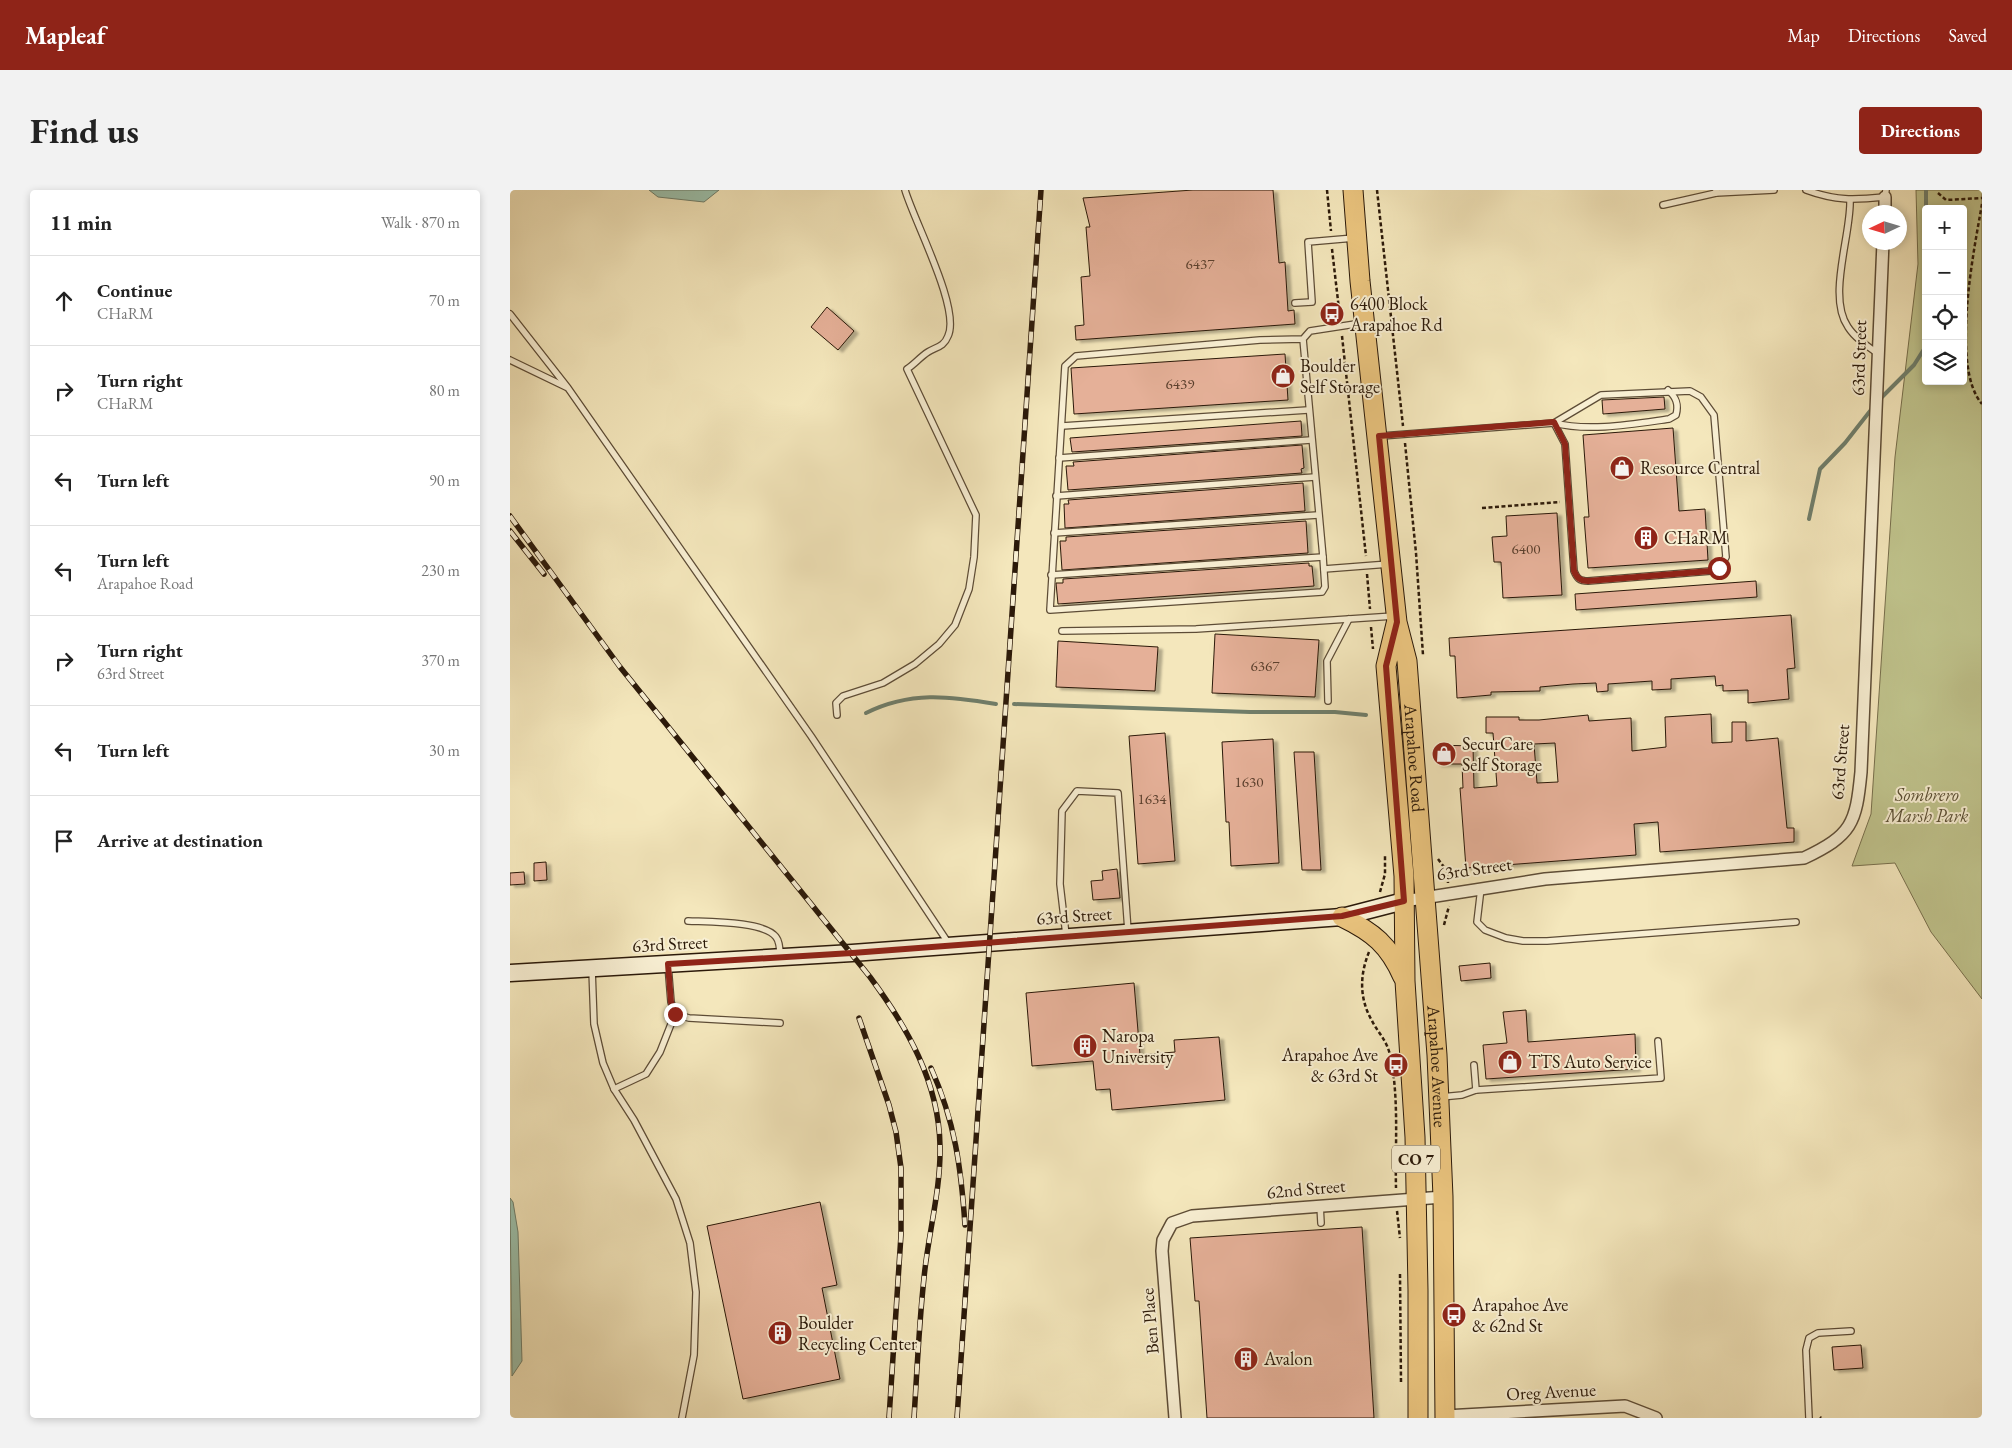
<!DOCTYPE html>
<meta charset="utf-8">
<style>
:root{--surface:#fff;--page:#f2f2f2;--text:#222;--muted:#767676;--line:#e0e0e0;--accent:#8f2418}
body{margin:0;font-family:"EB Garamond",serif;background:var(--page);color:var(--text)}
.controls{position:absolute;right:15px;top:15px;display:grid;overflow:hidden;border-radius:5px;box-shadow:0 2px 8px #0003}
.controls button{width:45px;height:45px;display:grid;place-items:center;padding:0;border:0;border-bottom:1px solid var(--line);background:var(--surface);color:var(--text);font:25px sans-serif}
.compass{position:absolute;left:1352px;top:15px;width:45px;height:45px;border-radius:50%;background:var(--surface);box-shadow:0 2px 8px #0003;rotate:266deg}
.stop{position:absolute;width:15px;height:15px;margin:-11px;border:4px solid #8f2418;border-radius:50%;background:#fff}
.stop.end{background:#8f2418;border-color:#fff;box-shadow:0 1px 5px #0008}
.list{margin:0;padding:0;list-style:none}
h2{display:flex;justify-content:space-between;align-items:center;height:65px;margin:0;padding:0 20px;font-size:21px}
h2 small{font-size:16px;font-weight:400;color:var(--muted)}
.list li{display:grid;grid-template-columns:32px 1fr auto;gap:15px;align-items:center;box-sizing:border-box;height:90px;padding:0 20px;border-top:1px solid var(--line)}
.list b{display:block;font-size:19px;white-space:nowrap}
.list p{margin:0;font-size:16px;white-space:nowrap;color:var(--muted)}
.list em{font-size:16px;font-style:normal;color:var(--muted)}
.icon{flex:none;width:28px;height:28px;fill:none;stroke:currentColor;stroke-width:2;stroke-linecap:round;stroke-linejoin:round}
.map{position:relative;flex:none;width:1472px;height:1228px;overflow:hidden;border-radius:5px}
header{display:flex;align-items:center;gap:30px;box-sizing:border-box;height:70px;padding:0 25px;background:var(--accent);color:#fff}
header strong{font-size:24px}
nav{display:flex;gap:28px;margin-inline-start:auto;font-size:18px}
.intro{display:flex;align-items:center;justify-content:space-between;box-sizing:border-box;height:120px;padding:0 30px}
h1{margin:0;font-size:35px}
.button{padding:12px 22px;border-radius:5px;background:var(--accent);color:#fff;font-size:18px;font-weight:700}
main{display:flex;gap:30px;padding:0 30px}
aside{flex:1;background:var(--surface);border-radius:5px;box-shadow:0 2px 8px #0003}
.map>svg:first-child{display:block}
</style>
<header>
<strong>Mapleaf</strong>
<nav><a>Map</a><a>Directions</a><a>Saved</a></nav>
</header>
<div class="intro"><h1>Find us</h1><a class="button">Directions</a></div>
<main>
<aside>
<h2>11 min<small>Walk · 870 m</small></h2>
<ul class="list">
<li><svg class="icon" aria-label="ahead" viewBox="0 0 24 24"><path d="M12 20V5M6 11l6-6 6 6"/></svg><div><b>Continue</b><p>CHaRM</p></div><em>70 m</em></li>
<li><svg class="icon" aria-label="right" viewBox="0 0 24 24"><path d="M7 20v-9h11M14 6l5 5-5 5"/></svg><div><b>Turn right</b><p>CHaRM</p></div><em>80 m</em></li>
<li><svg class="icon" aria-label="left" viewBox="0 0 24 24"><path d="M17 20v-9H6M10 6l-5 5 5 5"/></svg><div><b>Turn left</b></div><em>90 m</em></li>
<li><svg class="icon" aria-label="left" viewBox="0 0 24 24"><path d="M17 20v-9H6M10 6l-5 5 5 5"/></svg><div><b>Turn left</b><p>Arapahoe Road</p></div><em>230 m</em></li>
<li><svg class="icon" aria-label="right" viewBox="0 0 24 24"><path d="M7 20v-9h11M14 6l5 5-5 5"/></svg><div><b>Turn right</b><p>63rd Street</p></div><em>370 m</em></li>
<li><svg class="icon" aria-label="left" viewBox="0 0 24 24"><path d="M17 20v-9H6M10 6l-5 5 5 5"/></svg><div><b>Turn left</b></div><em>30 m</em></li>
<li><svg class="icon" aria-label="arrive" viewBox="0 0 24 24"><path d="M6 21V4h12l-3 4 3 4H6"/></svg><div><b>Arrive at destination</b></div></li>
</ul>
</aside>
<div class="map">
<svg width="1472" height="1228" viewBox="0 0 1472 1228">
<defs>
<filter id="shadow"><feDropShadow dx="4.5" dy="2.5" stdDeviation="1" flood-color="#0004"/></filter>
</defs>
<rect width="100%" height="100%" fill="#f4e7bc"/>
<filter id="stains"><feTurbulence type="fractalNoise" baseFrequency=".004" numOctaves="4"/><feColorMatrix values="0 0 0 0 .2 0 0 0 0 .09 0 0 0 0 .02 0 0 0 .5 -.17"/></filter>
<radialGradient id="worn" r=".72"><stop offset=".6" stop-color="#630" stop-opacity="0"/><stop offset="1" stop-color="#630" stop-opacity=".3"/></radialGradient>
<path fill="#c0c48d" stroke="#766e4b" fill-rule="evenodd" d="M1406,0H1472V809L1421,742L1385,673L1342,676L1361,624L1385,267L1408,74ZM1416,19H1453V191H1416Z"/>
<g fill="#9cc1ac" stroke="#6f7e6b">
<path d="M139,0H209L194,12L148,7Z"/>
<path d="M0,1008L3,1012L8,1042L12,1171L2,1186Z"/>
</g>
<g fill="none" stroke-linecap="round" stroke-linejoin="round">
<g stroke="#6f7e6b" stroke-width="4">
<path d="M1416,0V19"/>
<path d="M1370,209L1404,175L1416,156"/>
<path d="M1299,329L1310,279L1335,253L1364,216"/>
<path d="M504,514L740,522H825L856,525"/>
<path d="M356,523C400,501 439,506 486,514"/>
</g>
</g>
<g fill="#e5b098" stroke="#2b1909" fill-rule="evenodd" filter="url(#shadow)">
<path d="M683,0H763L769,73L775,72L778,121L784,120L785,134L566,150L565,136L574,135L571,87L580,86L576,37H580L573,8Z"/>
<path d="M317,117L344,141L328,160L301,137Z"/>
<path d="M775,164L778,210L564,224L561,178Z"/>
<path d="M1154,207L1155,219L1093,224L1092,210Z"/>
<path d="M791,231L792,246L562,262L560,248Z"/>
<path d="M1163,238L1169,321L1195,319L1198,370L1078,378L1074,327H1079L1073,245Z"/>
<path d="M792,255L794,278L791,279L792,283L558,300L556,276H564L563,272Z"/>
<path d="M793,293L795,321L555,338L554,314H559L558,310Z"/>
<path d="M1047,323L1052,405L993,408L991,372H984L982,347L997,346L996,326Z"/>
<path d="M796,331L798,363L552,380L550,351H556V347Z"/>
<path d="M799,373V376H802L804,396L548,414L546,393H553V389Z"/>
<path d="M1246,391L1247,407L1066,420L1065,404Z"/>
<path d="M1281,425L1285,478L1277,479L1279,509L1238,513V500L1213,501V495L1206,496L1205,486L1161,489V499L1142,500V491L1098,494V501L1087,502L1086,493L1063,494L1030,497V501L981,502V505L947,508L945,466H940L939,448Z"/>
<path d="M705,444L809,450L805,507L702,503Z"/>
<path d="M548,451L648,457L645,501L546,497Z"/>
<path d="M1201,524L1202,553L1222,552V532H1236V551L1268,548L1277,638H1284V652L1150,662L1148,632L1124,634L1126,665L956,678L950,598H953L952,574H927L926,555L963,556L964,598L987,596L983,543H976V527H1009V530H1029L1078,525L1079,531L1121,528L1122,561L1156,557L1155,527ZM1045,553L1048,592L1027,593L1024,554Z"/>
<path d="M655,543L665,671L628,674L619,546Z"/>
<path d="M763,549L769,673L721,676L719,632H716L712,552Z"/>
<path d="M784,562H804L811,680H792Z"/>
<path d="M36,672L37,690L24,691V673Z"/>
<path d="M607,679L610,708L583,710L581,691L593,690L592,681Z"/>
<path d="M14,682L15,694L0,695V683Z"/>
<path d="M980,773L981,788L951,791L949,776Z"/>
<path d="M624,793L630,865L665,862L664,850L709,847L715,910L602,920L600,899L586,900L583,871L522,876L516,803Z"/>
<path d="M1016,820L1018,852L1125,844L1126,879L976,889L973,855L997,853L993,822Z"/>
<path d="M310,1012L327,1095L312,1098L330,1189L233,1209L197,1036Z"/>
<path d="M852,1037L864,1228H697L689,1111H685L680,1048Z"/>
<path d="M1351,1155L1353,1178L1324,1180L1322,1157Z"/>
</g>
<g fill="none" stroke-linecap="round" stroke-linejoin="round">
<defs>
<g id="lane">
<path d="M1206,0V3L1264,0"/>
<path d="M1296,0C1326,11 1344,10 1375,7L1376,0"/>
<path d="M1340,11C1341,45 1317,107 1338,137C1345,148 1357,156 1367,163"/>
<path d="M1153,15L1206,3"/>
<path d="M785,113L802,112L798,52L844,48"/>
<path d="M0,124L58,198L301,546L439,754"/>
<path d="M793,149L813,367L815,397L812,402L540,420L555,176L566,166L750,150L793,149L800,141L852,133"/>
<path d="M0,170L56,197"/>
<path d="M1044,233C1079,242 1123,234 1159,229L1166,225C1169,214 1166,207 1158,200"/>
<path d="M552,236L798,220"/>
<path d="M871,246L1044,233L1091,205L1180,201L1191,207L1204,225L1216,367L1209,379L1201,381L1078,391C1069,391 1067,388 1064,381L1055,254L1044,233"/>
<path d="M549,268L801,250"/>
<path d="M546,306L805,287"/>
<path d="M544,343L808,325"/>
<path d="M814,379L879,374"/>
<path d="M541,385L813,367"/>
<path d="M552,441L686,439L884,426"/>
<path d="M818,511L817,471L839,429"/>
<path d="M327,525L326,513L333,506L373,493L405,474L429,454L445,435L459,399L464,367L466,325L397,179C405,174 410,167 418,162C426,157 434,157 438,146C451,119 404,31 395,0"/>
<path d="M971,698L967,732L975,740L996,748L1013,751H1037L1286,732"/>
<path d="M178,731C198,732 254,731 266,747C270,752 270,760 270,766"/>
<path d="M556,745L550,694L552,621L567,601L608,603L618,741"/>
<path d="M158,775L161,812L165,824L179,828L270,833"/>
<path d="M82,779L84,834L93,873L104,899L124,930L166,1009L180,1053L186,1102L184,1165L172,1228"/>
<path d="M104,899L136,884L150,862L165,824"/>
<path d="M966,900L1151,888L1148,851"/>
<path d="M931,907L952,905L966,900L964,875"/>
<path d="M810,1015L811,1033"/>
<path d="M1299,1228L1296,1160L1299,1148L1308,1143L1341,1141"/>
</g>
<g id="street">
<path d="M1375,22V7"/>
<path d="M894,711L1035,689L1294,668C1342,645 1346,634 1351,582L1373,52"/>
<path d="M935,1226L1115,1216L1146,1228"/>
<path d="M665,1228L652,1061L653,1050L662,1033L682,1026L933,1007"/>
</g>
<path id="secondary" d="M0,783L342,763L832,727L894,711"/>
<g id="primary">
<path id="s1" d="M843,0L850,91L887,432L897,471L927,865L933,1007L935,1228"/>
<path d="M886,434L876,476L894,686L895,791L905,947L908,1100V1228"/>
<path d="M832,727C863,742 879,755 893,787"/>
</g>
</defs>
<use href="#lane" stroke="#5d4c36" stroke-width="8"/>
<use href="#street" stroke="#5d4c36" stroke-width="14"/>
<use href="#secondary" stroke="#2b1909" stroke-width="19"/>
<use href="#primary" stroke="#2b1909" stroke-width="21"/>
<g stroke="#2b1909" stroke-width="2.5" stroke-dasharray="4 2.5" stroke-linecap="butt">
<path d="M817,0L821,41"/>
<path d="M867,0L893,236"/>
<path d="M1428,3L1436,10L1472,8"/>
<path d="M1472,14C1464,60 1440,177 1472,214"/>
<path d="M822,59L830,128"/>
<path d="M832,146L856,366"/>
<path d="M895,253L906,363L913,465"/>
<path d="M972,318L1050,312"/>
<path d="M857,384L860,419"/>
<path d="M861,437L863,459"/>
<path d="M928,669L937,681L938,693"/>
<path d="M870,702L875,684V666"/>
<path d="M934,735L939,716"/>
<path d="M859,762C850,784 849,807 861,829C869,845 877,849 881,869C889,911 885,956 886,998"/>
<path d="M887,1021L890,1048"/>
<path d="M890,1084L891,1193"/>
<path d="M1310,1227L1311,1228"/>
</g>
<use href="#lane" stroke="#f8efd3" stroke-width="5.5"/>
<use href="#street" stroke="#f8efd3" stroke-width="11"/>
<use href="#secondary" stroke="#f8efd3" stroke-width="16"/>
<use href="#primary" stroke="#eac47e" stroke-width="19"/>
<defs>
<g id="rail">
<path d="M0,326L110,477L360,787C397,837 429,892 430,956C431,1000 418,1044 414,1088C409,1134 407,1181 404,1228"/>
<path d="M0,341L34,384"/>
<path d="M349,828L379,915L386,942L391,978V1045L379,1228"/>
<path d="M421,878C445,932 451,977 455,1035"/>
<path d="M447,1228L531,0"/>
</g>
</defs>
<use href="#rail" stroke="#2b1909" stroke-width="5.5"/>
<use href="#rail" stroke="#f8efd3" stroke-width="4" stroke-dasharray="11" stroke-linecap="butt"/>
</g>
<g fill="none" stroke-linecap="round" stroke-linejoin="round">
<path stroke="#8f2418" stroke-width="6" d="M165,824L161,812L158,774L342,763L832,726L894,711L876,476L887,432L869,246L1044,232L1055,254L1064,381C1067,388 1070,391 1078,391L1201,381L1209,378"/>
</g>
<defs>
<symbol id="bus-disc" viewBox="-11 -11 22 22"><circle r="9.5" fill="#8f2418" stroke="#f8efd3"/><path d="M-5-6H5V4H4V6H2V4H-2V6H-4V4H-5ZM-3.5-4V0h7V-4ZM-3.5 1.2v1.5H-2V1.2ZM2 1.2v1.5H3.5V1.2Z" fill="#fff"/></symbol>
<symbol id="shop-disc" viewBox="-11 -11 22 22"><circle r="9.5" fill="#8f2418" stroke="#f8efd3"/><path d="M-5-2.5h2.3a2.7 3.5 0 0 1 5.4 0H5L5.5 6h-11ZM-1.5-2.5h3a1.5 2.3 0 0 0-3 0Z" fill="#fff"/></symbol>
<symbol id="building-disc" viewBox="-11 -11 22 22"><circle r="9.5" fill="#8f2418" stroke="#f8efd3"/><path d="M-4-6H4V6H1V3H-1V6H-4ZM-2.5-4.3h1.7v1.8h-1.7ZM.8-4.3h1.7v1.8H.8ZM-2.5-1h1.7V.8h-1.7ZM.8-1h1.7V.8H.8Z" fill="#fff"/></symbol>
</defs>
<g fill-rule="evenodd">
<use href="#bus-disc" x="808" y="110" width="28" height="28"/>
<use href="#shop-disc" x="759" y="172" width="28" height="28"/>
<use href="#shop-disc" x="1098" y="264" width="28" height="28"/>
<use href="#building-disc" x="1122" y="334" width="28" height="28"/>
<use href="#shop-disc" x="920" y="550" width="28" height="28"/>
<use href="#building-disc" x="561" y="842" width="28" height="28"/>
<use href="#shop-disc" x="986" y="858" width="28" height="28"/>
<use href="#bus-disc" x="872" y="861" width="28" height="28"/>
<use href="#bus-disc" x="930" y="1111" width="28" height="28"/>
<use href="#building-disc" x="256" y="1129" width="28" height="28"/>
<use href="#building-disc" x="722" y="1155" width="28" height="28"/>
</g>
<g text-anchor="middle" stroke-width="4" stroke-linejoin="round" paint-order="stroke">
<g font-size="15" fill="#5a3f2d">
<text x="690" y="79">6437</text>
<text x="670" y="199">6439</text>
<text x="1016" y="364">6400</text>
<text x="755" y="481">6367</text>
<text x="739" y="597">1630</text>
<text x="642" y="614">1634</text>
</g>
<rect fill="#f8efd3" stroke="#685946" stroke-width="1" x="882" y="955.5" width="48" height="27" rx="4"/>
<g font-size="16" font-weight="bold" fill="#2b1909">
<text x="906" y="975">CO 7</text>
</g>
<g font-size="18" fill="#2b1909" stroke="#f8efd3" text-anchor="start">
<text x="840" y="120">6400 Block<tspan x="840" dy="21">Arapahoe Rd</tspan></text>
<text x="790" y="182">Boulder<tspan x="790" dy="21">Self Storage</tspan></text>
<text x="1130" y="284">Resource Central</text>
<text x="1154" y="354">CHaRM</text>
<text x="952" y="560">SecurCare<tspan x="952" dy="21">Self Storage</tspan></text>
<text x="592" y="852">Naropa<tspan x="592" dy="21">University</tspan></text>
<text x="868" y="871" text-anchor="end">Arapahoe Ave<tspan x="868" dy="21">&amp; 63rd St</tspan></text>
<text x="1018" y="878">TTS Auto Service</text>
<text x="962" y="1121">Arapahoe Ave<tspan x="962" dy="21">&amp; 62nd St</tspan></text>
<text x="288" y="1139">Boulder<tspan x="288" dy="21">Recycling Center</tspan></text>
<text x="754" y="1175">Avalon</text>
</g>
<g font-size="18" fill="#2b1909" stroke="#f8efd3">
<text transform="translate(1349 168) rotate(-88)" y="6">63rd Street</text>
<text dy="6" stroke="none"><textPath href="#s1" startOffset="572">Arapahoe Road</textPath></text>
<text transform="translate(1330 572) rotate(-85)" y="6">63rd Street</text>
<text transform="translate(964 679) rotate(-8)" y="6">63rd Street</text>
<text transform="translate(564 726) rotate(-4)" y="6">63rd Street</text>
<text transform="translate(160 754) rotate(-3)" y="6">63rd Street</text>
<text dy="6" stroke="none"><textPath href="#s1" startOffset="881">Arapahoe Avenue</textPath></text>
<text transform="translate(796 999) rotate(-5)" y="6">62nd Street</text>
<text transform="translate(640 1131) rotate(-95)" y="6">Ben Place</text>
<text transform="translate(1041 1202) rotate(-3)" y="6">Oreg Avenue</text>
</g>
<g font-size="18" font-style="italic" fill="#584c31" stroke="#f8efd3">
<text x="1417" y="611">Sombrero<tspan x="1417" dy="21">Marsh Park</tspan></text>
</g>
</g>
<rect width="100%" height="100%" filter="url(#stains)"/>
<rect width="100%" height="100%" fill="url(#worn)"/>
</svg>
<div class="controls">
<button>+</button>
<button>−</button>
<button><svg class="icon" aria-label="locate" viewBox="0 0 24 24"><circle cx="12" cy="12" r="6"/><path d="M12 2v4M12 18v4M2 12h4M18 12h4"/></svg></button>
<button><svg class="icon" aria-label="layers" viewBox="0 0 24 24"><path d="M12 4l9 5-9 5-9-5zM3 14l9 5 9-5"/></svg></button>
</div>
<svg class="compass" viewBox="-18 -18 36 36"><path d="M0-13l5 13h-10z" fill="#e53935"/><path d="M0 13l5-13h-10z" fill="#767676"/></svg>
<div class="stop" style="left:1209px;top:378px"></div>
<div class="stop end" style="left:165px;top:824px"></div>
</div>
</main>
